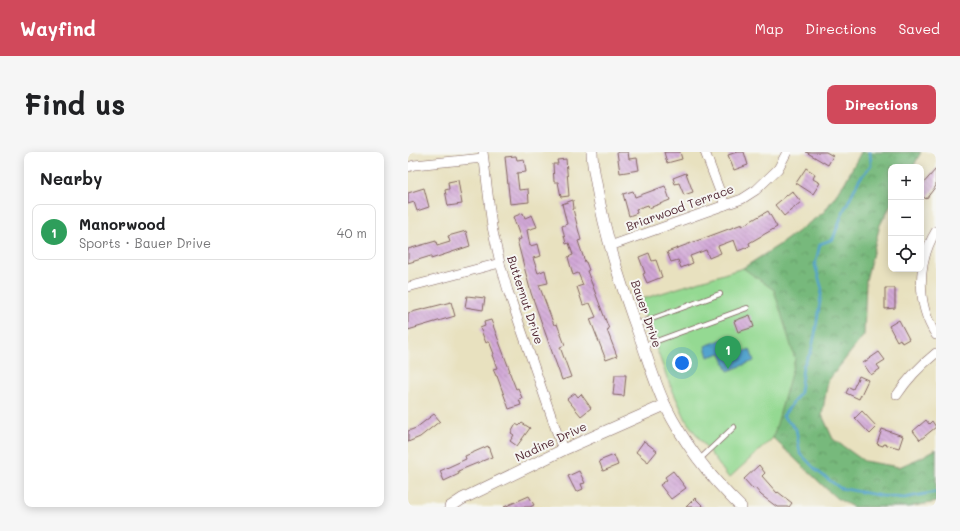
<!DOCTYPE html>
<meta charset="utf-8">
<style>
:root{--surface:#fff;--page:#f6f6f6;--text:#202124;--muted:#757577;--line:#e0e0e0;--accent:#d1495b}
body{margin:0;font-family:Mali,sans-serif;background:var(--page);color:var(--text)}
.controls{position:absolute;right:12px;top:12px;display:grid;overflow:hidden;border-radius:8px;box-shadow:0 2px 10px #0003}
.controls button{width:36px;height:36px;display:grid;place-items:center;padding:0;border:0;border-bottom:1px solid var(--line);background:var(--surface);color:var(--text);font:20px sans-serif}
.you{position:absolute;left:274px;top:211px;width:14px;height:14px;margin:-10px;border:3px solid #fff;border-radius:50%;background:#1a73e8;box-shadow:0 0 0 6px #1a73e833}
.badge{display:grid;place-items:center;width:26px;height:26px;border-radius:50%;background:var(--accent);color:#fff;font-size:13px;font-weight:700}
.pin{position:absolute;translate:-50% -33px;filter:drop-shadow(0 1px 2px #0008)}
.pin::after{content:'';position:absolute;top:21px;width:14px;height:12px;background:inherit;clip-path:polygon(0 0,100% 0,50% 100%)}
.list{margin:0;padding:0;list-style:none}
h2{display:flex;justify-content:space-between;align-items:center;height:52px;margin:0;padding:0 16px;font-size:17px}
h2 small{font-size:13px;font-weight:400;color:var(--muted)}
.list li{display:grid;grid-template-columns:26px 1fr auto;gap:12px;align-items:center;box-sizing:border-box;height:56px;margin:0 8px 8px;padding:0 8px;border:1px solid var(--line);border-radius:8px}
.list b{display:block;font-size:15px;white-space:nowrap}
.list p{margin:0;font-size:13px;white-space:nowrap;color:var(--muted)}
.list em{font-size:13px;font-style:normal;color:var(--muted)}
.icon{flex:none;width:22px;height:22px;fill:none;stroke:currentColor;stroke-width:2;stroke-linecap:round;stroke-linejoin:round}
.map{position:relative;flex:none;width:528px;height:355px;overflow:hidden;border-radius:8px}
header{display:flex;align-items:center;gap:24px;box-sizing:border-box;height:56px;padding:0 20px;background:var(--accent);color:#fff}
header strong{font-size:19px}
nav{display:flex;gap:22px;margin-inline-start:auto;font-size:14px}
.intro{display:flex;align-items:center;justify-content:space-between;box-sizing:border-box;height:96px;padding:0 24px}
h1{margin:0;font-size:28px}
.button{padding:10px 18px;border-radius:8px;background:var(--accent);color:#fff;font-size:14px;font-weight:700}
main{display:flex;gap:24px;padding:0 24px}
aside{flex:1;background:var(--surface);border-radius:8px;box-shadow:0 2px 10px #0003}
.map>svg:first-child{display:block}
</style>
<header>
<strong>Wayfind</strong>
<nav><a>Map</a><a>Directions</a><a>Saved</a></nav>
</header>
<div class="intro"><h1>Find us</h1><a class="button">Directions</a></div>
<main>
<aside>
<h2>Nearby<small></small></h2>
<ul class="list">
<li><span class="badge" style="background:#2e9e5b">1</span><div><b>Manorwood</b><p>Sports · Bauer Drive</p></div><em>40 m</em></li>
</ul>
</aside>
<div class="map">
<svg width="528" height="355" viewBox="0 0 528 355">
<defs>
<pattern id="forest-crowns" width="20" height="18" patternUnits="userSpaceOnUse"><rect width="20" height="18" fill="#77b97c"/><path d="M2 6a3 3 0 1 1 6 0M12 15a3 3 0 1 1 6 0" fill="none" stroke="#649666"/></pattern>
<pattern id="water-ripples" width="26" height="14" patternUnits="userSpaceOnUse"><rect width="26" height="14" fill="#53a3cd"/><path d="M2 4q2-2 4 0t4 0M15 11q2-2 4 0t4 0" fill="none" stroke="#4784a7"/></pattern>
<pattern id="building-back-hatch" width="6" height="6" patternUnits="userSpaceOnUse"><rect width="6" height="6" fill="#d2a8d7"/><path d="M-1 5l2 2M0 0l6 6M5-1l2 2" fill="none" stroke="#ac88af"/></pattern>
</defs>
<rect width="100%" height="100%" fill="#f6f6f2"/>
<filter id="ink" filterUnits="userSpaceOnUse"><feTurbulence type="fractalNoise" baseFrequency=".025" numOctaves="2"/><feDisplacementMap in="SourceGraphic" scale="8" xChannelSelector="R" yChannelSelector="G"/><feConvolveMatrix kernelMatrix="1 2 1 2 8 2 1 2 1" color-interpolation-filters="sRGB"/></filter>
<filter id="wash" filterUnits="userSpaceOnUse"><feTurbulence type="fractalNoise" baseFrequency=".012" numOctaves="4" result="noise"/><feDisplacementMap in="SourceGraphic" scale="16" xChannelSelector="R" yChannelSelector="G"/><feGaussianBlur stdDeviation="0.9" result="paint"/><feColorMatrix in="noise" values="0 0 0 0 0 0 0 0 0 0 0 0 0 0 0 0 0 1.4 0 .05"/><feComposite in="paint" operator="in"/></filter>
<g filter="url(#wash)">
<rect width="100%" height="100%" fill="#e8e1bf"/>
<path fill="url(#forest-crowns)" stroke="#606c54" d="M453,0H513L505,15H483V53L472,73L458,128L456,183L420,229L414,263L425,287L456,309L491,315L512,306L528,297V350L500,355H445L428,346L365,286L357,267L335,116L371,93L416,60L437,30Z"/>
<path fill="#94d992" stroke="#6f7c5e" d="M335,116L366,138L387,207L365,286L321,326L279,270L259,226L231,148Z"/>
<path fill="url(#water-ripples)" stroke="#4e617c" d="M323,184L329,202L342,197L346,209L320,219L313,201L300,205L297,194Z"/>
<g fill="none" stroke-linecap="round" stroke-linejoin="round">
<path stroke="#53a3cd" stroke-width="2.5" d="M462,0L463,13L451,28L435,60L425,87L412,92L407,113L414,137L407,182L403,200L395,214L392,241L375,264L388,277L392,301L409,319L432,336L474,344L496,346L528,340"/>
</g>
<g id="blocks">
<g fill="url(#building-back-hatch)">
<path d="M209,0H220L221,7L229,6L231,18L212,21Z"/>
<path d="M256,0H272L274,7L259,11Z"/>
<path d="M329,0H336L340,13L326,18L320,3Z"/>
<path d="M398,0H418L425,4L420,13Z"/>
<path d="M108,4L109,8L116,7L118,20L109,21L111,38L120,37L121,50L102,52L97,5Z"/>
<path d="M158,7L161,44L153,45L150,30H146L145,12H150L149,8Z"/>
<path d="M398,16L407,22L405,27L412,31L405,42L388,31Z"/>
<path d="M528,17V34L518,47L513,43V34Z"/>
<path d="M278,21L285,40L276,43L271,31L267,32L265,26Z"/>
<path d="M50,28L54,52L40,54L37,38L41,37L40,30Z"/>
<path d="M257,34L262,48L241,56L240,53L228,57L229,61L221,64L215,42L225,39L227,45Z"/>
<path d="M16,36L21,55L9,59L6,50L0,52V41Z"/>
<path d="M384,39L393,50L376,64L367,53Z"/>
<path d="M165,48L166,57H165L173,88L170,89L177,110H178L181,118L179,119L201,177L199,178L209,204L198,208L182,167L188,165L182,151L175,153L169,135L175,133L170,121L165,123L160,105L165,103L161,91L158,92L154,74L159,72L154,52Z"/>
<path d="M360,59L369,75L341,91L342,94L330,99L326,88L310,94L313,101L301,106L298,98L282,104L285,111L273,116L270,108L263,110L259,100L334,72V74Z"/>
<path d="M115,61L117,66L124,63L129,75L119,78L122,94L130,92L133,104L125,106L130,121L137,118L140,131L131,133L146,173L149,172L157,193L152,195L163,225L154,228L123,141L109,88L113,87L105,65Z"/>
<path d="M58,79L62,94L23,107V104L0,111V97L28,89L29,94L42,90L40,84Z"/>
<path d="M241,101L244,109L248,108L254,125L239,131L235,122L237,121L231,105Z"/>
<path d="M477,136H487V156L477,157Z"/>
<path d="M59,144L77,146L75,158L57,155Z"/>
<path d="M43,150L47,164L0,178V161Z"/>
<path d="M342,163L346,175L330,180L326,169Z"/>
<path d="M83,168L102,219H101L108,237L110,236L114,246L111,247L113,253L101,257L89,224H88L85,217L89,216L84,203L86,202L81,189L78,191L72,176L77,174L76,170Z"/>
<path d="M491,168L501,187L494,191L492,187L489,189L481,174Z"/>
<path d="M471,200L477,208L469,213L472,217L463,223L455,211Z"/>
<path d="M207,223H218L216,244L205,243Z"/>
<path d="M451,224L460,228L451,247L438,241L441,235L445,237Z"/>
<path d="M167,241L170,245L173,242L183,256L173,264L159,247Z"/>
<path d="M454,259L469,275L462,282L447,266Z"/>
<path d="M26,262L32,269L12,285L0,290V279L8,276Z"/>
<path d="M518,268L521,272L524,269L528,275L512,288L505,279Z"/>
<path d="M114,271L122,276L109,294L102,289L106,283L103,281L108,272L111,274Z"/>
<path d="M474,277L495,284L491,296L476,292L475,294L469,292Z"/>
<path d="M236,289L249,299L240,310L228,300Z"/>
<path d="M80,294L84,305L50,319L51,322L36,329L32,319L58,307L57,304Z"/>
<path d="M206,303L210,313L195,319L191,309Z"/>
<path d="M351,313L357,321L354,324L369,341L370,340L384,351L381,355H369L353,343L347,336L345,337L336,327Z"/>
<path d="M171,319L177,331L173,332L175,337L168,340L160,324Z"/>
<path d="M265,319L278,336L263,347L252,333L259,328L257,325Z"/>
<path d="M121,344L126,353L122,355H96Z"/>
<path d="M287,346L296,355H278Z"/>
</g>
</g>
</g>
<g filter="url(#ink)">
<use href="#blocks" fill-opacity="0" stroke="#81635f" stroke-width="1"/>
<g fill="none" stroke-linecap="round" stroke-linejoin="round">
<defs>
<g id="service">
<path d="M227,173L312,142"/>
<path d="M235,194L339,156"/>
<path d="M291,308L326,275"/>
</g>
<g id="minor">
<path d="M75,0L84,75L92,111L100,139L155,298"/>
<path d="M297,0L317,53"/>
<path d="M0,15L6,13L75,6"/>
<path d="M528,79C509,110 508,152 528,183"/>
<path d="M202,94L334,47L348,38L370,17L379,0"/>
<path d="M0,135L92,111"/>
<path d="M489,243C500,226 512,214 528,201"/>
</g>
<g id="tertiary">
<path d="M184,0C184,12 187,24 189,36C198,89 215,140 234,191C241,211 248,234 257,253C276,292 303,326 333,355"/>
<path d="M42,355L54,347L155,298L257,253"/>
</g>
</defs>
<use href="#service" stroke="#81635f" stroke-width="6"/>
<use href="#minor" stroke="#81635f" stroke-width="10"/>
<use href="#tertiary" stroke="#81635f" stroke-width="12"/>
<use href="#service" stroke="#fff" stroke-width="4.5"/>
<use href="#minor" stroke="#fff" stroke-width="9"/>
<use href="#tertiary" stroke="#fff" stroke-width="11"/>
</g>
</g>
<g text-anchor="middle" stroke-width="4" stroke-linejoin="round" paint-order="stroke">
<g font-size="12" fill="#4a1f2b" stroke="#f6f6f2">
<text transform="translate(272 56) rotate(-20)" y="4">Briarwood Terrace</text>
<text transform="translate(117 148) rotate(72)" y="4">Butternut Drive</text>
<text transform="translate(238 162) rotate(71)" y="4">Bauer Drive</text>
<text transform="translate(143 290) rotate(-25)" y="4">Nadine Drive</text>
</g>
</g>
</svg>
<div class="controls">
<button>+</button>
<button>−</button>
<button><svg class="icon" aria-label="locate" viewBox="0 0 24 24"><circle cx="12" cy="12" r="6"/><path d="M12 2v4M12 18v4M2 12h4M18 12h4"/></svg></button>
</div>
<div class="you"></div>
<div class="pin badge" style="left:320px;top:217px;background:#2e9e5b">1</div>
</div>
</main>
